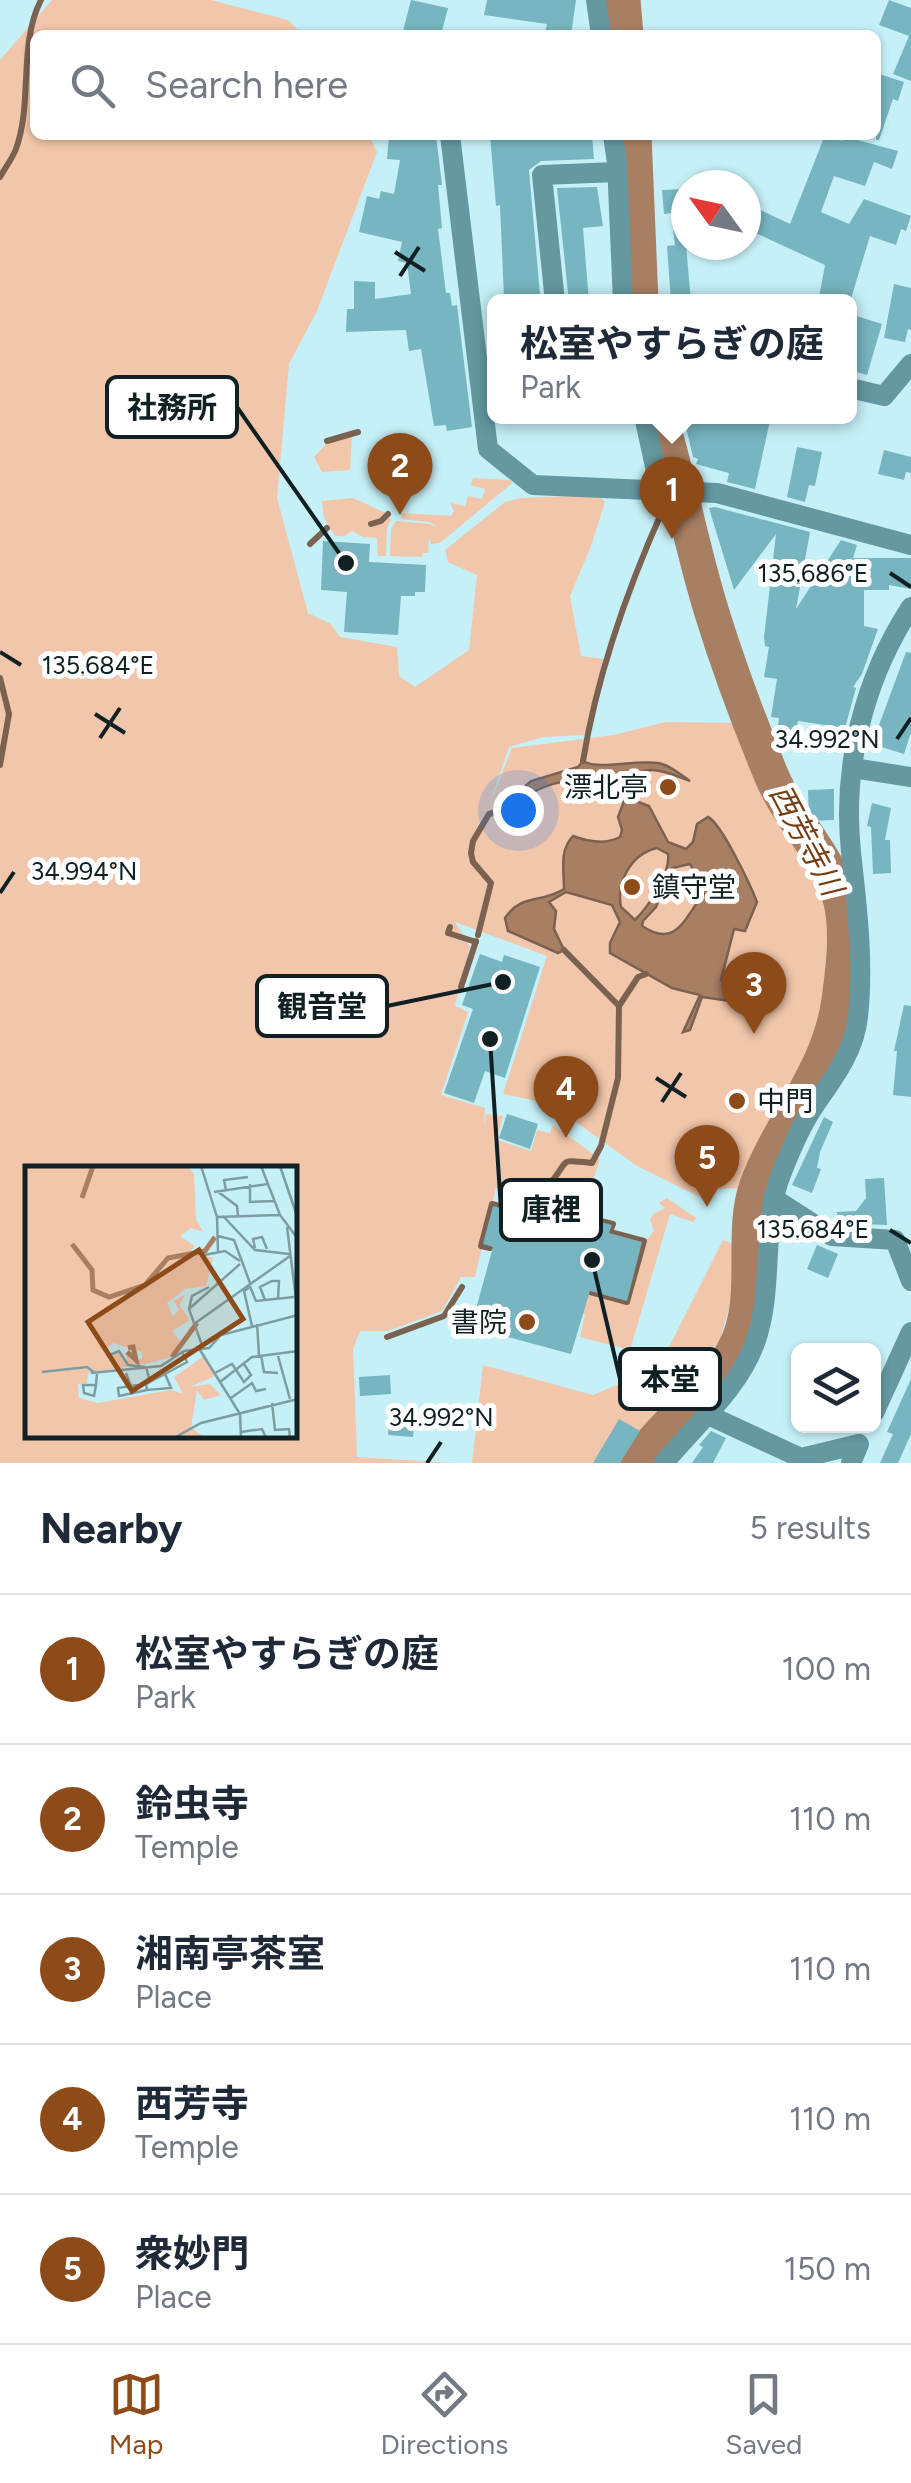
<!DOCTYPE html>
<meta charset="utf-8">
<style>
:root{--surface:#fff;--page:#f2f2f3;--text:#1f2937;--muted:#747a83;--line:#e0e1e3;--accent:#8d4b19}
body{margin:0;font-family:Figtree,"Noto Sans JP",sans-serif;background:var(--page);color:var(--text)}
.controls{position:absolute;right:30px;bottom:30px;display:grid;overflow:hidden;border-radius:15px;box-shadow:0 2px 8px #0004}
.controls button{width:90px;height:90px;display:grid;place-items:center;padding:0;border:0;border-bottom:2px solid var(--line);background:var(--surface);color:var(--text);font:50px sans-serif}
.compass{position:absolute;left:671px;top:170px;width:90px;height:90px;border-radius:50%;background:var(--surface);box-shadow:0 2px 8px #0004;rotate:303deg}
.you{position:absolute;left:518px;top:810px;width:35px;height:35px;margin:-25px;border:8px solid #fff;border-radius:50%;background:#1a73e8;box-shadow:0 0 0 15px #1a73e833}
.badge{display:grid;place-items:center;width:65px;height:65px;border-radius:50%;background:var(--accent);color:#fff;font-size:32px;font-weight:700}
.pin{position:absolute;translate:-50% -82px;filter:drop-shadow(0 2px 5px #0008)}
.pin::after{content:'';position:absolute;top:52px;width:35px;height:30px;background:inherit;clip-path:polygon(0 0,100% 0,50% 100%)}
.popup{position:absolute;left:487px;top:294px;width:370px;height:130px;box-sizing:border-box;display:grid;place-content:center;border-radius:15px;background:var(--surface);filter:drop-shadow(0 2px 8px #0005);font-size:32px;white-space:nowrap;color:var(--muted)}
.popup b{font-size:38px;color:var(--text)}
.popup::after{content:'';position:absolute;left:50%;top:100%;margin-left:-20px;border:20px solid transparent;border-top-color:var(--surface)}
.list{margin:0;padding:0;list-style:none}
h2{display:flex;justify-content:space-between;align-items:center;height:130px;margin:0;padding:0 40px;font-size:42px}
h2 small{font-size:32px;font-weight:400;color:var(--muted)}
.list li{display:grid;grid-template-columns:65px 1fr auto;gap:30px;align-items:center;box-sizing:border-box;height:150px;padding:0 40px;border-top:2px solid var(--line)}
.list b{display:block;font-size:38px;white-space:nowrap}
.list p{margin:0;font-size:32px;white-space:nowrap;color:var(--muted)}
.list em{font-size:32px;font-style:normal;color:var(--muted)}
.icon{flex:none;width:55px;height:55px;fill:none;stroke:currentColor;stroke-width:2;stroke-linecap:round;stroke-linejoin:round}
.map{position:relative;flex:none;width:911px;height:1463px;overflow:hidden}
.search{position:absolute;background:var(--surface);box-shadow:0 2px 8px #0004;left:30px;right:30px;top:30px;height:110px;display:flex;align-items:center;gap:25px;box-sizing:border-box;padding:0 35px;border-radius:15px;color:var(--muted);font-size:38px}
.sheet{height:880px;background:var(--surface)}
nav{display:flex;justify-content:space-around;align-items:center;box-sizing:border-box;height:140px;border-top:2px solid var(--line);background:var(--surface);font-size:28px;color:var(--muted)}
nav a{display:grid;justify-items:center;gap:5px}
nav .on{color:var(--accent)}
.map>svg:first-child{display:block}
</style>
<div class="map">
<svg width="911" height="1463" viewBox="0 0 911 1463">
<rect width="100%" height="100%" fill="#c6f0f7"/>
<g fill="#f1c6ab" fill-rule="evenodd">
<path d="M52,0H211L288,20L303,35H35V135H369L377,152L317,311L289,364L277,498L308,613L331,624L340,637L397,647L399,676L415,687L469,650L477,575L448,562L445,550L505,502L521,498L597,495L605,502L591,546L570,596L581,656L603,659L586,735L543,737L509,747L490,803L512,748L614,735L666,722L738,723L769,793L830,902L821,1031L743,1188L713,1189L709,1197L702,1194L700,1197L637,1166L551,1104L503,1094L547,956L455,922L470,946L455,1006L468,1012L441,1095L485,1108L484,1128L486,1114L503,1116L497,1140L531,1151L537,1130L550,1133L553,1125L600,1159L592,1184L550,1201L544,1200L542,1193L508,1183L504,1190L496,1188L475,1277H461L442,1311L388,1331H360L353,1349L357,1457L452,1463H0V60ZM28,1168H295V1436H28Z"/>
<path d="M352,434L350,470L322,472L314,457L327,443Z"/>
<path d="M473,478L510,480L512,483L440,543L431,544L429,537L428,553H423L422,557L390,556L391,529L396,521L430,524L438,528L430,522L401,519L402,513L451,516L454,511L450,503L465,506L468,496L482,499L485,489L471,485Z"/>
<path d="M353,498L386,513L391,520L387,528L386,556H378V564L377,538L363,537L352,531L344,536H335L324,518L322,501Z"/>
<path d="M667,1198L696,1218L693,1222L670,1214L630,1350L580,1337L585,1314L518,1293L540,1280L629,1305L646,1241L654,1231L650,1220L653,1214L665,1208L659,1203Z"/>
<path d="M723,1240L737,1246L733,1293L720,1340L626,1463H472L483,1365L593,1395L659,1367Z"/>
</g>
<path fill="#a97f64" stroke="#7b6250" stroke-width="2.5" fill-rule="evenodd" d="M583,761C599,771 639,758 662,764C672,767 681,775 690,781C668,773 643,760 628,783L633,800L649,806L668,842L686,849L693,842L697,824L708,817C721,823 750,884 757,902L745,931L734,929L721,980L742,987L730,1001L702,997L690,1030L683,1032L700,995L672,988L610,953V943L620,922L612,905L566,892L549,902L556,911L554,929L564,950L558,953L508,931L505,918C522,893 540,904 564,889C564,870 559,851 573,836C589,842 605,845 620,837L622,830L618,817L626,796L616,781C581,776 538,780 514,808L506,809V803L531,781L578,767ZM657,848L668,854C671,873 648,907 635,920L621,907C616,882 631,854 657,848ZM690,864C696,873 697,883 704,894C685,915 678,950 642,926L643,921L656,907L672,868Z"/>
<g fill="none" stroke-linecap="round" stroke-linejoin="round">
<g stroke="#7b6250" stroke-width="6">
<path d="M0,177C5,168 12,159 16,149C33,102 18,45 41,0"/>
<path d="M327,441L358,432"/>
<path d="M371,524L381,521L388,514"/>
<path d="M310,544L327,528"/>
<path d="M0,678L9,714L0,765"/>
<path d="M583,761C598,669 630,581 669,496"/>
<path d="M450,927L448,933L476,942"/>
<path d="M478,935L491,883L473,862L471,853L473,841L489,814L506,809"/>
<path d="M564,950L619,1006"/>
<path d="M461,987L476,941"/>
<path d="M552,1181C570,1160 557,1159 592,1163L601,1146L618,1078L619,1006L638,977L646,974"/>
<path d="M555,1225L558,1218L582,1224L584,1217L613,1224L610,1232L644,1241L627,1302L583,1290"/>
<path d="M490,1248L481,1246L492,1204L503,1207L508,1188L538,1196L534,1212L540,1213L538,1220"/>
<path d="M387,1337L444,1316L462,1287"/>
</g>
<g stroke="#a97f64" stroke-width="35">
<path d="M623,0L626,35"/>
<path d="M634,135L641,302"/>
<path d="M638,1463C663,1420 712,1393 735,1348C761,1298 739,1234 757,1185C782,1119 829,1072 839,1000C843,970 848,933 841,902C830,856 790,820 772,777C750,724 729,668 712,613C692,549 680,482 660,416"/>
</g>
</g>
<g fill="#77b5c0">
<path d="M411,0L448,8L441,35H402Z"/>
<path d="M487,0H576L571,35L545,32L547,24L484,15Z"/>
<path d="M889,0L911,8V81L893,74L909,36L879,25Z"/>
<path d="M876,73L904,82L898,101L893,99L879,140H876Z"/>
<path d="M389,135L417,138V135H436L442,185H438L442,228L438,229L446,293H450L452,306L457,305L472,427L447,431L446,425L434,426L421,349L409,351L406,330L346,332L347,309H354V281L375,282V299L411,294L407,263L398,261L402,242L359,232L367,196L379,199L381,191L394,194L400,160L387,159Z"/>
<path d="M490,135H592L594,159L541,161L529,170L540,295L504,297L500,205L496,206Z"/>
<path d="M825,135L841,141L843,137L854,139L898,151L892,169L874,162L865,186L834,176L821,212L849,224L864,199L911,216L906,231L901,229L896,245L870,236L850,302L819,297L825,265L747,229L756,208L790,224Z"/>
<path d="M597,187L603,226L583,228L589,302H569L557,188Z"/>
<path d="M686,189V245L691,302H671L667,246L675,245L671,213L664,214L662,190Z"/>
<path d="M894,284L911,288V330L908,329L905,342L884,338Z"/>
<path d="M850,314L882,324L867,375L850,370Z"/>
<path d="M691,416H771L755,489L727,482L729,473L696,464L698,459L693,457L687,431Z"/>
<path d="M797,447L822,452L815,486L809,485L805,502L787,497Z"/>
<path d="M884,450L911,457V473L906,472L904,480L878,474Z"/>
<path d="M715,507L810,532L796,609L841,540L857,545L853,558H911V589L889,585V590H864V626L878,629L862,674L853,687L856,688L845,728L798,721L793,746L775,744L779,718L771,717L777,679L764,677L769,647L765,646L764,637L776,534L734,590L709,508Z"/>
<path d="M323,541L370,544L369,562L426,565L425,592H415V596H401L398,635L344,632L347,592L321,590Z"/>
<path d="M906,652L911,653V732L904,754L872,744Z"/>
<path d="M834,789V820L809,821L808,790Z"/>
<path d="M872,803L891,808L885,840H890L891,873L873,874L871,827L867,826Z"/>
<path d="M480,954L502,962L504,955L540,967L505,1078L485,1071L474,1103L444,1093L473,1009L462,1005Z"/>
<path d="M904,1005L911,1006V1097L893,1095L897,1051H894Z"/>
<path d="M507,1114L538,1124L530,1149L499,1138Z"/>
<path d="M824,1117L833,1122L820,1152L817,1168L821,1169L812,1193L792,1185Z"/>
<path d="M884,1178L887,1225L838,1223L837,1212L856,1211L866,1198L865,1179Z"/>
<path d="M508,1189L536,1197L532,1212L583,1226L585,1218L612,1225L609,1233L642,1242L627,1301L590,1291L571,1354L471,1327L493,1247L483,1244L493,1206L504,1209Z"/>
<path d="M817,1245L838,1254L828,1278L807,1269Z"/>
<path d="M390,1375L391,1394L360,1396L359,1377Z"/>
<path d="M911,1379V1434L898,1463H880L893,1434L887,1432Z"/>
<path d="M391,1407L416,1410L413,1437L388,1435Z"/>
<path d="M619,1419L640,1431L620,1463H593Z"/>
<path d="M711,1431L726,1438L713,1463H692L703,1447L699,1445Z"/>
</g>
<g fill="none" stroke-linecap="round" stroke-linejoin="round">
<g stroke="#6598a1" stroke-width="20">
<path d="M596,0L601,35"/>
<path d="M450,135L488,449L533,485L717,493L911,545"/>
<path d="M613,135L617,163L623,302"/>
<path d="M555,302L542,175L617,172"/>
<path d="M850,388L884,396L911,364"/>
<path d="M644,416L660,490"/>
<path d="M853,768L911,777"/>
<path d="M773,1198L832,1236L895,1240L911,1281"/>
<path d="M874,1413L911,1332"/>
<path d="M706,1414L801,1458L859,1444L851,1463"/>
<path d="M664,1463C695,1425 738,1390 755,1343C775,1288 760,1226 782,1172C791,1149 801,1125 815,1105C834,1077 854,1052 858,1017C864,961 857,907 851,852C842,766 864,679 911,607"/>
</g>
</g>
<path fill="none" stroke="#102023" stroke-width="4" d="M395,252L425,271M400,276L419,247M890,573L911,587M0,652L21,665M95,714L125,733M100,738L120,708M897,739L911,718M0,893L14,872M656,1078L686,1097M662,1102L681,1073M890,1230L911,1243M427,1463L441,1442"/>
<g fill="#8d4b19" stroke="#fff" stroke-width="4">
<circle cx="668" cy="787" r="10"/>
<circle cx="632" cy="887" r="10"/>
<circle cx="737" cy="1101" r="10"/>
<circle cx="527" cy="1322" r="10"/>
</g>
<g text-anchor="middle" stroke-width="10" stroke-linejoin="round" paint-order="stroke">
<g font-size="28" fill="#102023" stroke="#fff" text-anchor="end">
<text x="648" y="797">漂北亭</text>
<text x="652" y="897" text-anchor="start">鎮守堂</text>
<text x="757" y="1111" text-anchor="start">中門</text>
<text x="507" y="1332">書院</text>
</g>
<g font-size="30" font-style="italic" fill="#763e13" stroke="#fff">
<text transform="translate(806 840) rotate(62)" y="10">西芳寺川</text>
</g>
</g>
<g transform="translate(25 1166)">
<rect width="272" height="272" fill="#c6f0f7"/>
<path d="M0,0H162L169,8L171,53L178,66L166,62L155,70L170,80L165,86L188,92L181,120L160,123L142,137L148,151L154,144L149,135L161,128L154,139L165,154L147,165L155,175L146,191L120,198H102L101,186L106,195L117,193V186L89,177L81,182L86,191L94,187L102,201L63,207L62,217L53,218L54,232L73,237L146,224L158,228L149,211L179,190L190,210L165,221L185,218L196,229L179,234L172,224L166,262L178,270L0,272Z" fill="#f1c6ab"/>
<path fill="none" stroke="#a97f64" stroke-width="5" d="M57,32L68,0M47,78L67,104L68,124L84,131L120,119L143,92L180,85L190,71M102,186L111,194L108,181L103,182M147,191L172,157"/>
<path fill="none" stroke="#7d9da2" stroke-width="2.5" d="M176,0L192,51M236,0L255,49L273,73M255,0L273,53M225,18V36L249,35M201,24L199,14L223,11M192,25L212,40L213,50M189,26L243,18M198,50L230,84L264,88M192,51L255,49M192,51L193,86M262,61L273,149M193,70L209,74L225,117M230,82L228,73L237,71L242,83M179,89L200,85L215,95M224,118L231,135L269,131M224,122L219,125L227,160M240,134L235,121L247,115H254L253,132M164,143L167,130L184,121M169,158L265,90M232,158L234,189M178,182L164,143L215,98M175,184L215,248L216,272M85,189L94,185L103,199L120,201M236,189L239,206L253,207M253,190L265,233M17,206L62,201L70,207M66,207L136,200L159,185L184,182L196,169L273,149M101,207L106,220L93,222L94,230L122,224M190,207L207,198L219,216L226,209L219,198M140,208L162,196L157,186M195,216L227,191L273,185M71,219H58L59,227L69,230L71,219L72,207M106,220L121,218L140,208L146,222L122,224L121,218V216L124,212L121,201M206,232L227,217L231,225L241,223M247,237L250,264L264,263L265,272M216,266L237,263L241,272M149,272L176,257L273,233"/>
<path fill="#8d4b19" fill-opacity="0.15" stroke="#8d4b19" stroke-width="5" d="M174,84L218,153L107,225L63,156Z"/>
<rect width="272" height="272" fill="none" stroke="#102023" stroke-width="5"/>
</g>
<g font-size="25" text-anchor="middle" fill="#102023" stroke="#fff" stroke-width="10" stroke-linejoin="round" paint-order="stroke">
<text x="813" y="582">135.686°E</text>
<text x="98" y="674">135.684°E</text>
<text x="827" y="748">34.992°N</text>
<text x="84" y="880">34.994°N</text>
<text x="813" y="1238">135.684°E</text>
<text x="441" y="1426">34.992°N</text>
</g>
<path fill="none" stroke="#102023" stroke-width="4" d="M346 563L237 407M503 982L387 1006M490 1039L501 1210M592 1260L620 1379"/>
<g fill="#102023" stroke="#fff" stroke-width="4">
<circle cx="346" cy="563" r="10"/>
<circle cx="503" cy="982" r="10"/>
<circle cx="490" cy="1039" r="10"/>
<circle cx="592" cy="1260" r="10"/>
</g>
<g fill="#fff" stroke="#102023" stroke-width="4">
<rect x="107" y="377" width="130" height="60" rx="10"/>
<rect x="257" y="976" width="130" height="60" rx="10"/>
<rect x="501" y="1180" width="100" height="60" rx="10"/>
<rect x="620" y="1349" width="100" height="60" rx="10"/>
</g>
<g font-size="30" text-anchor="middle" font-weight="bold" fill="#102023">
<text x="172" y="418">社務所</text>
<text x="322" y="1017">観音堂</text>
<text x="551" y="1220">庫裡</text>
<text x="670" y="1390">本堂</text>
</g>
</svg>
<div class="controls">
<button><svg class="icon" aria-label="layers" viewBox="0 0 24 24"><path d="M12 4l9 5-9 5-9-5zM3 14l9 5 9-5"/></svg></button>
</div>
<svg class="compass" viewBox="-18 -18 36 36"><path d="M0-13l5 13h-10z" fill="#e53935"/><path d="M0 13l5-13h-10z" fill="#747a83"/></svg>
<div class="you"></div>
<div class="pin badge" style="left:672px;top:539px">1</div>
<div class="popup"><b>松室やすらぎの庭</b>Park</div>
<div class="pin badge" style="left:400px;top:515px">2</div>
<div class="pin badge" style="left:754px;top:1034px">3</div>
<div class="pin badge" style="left:566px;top:1138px">4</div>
<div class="pin badge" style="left:707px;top:1207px">5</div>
<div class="search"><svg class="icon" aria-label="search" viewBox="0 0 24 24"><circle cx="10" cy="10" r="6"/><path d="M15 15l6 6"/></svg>Search here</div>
</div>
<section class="sheet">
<h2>Nearby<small>5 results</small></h2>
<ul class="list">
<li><span class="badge">1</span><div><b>松室やすらぎの庭</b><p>Park</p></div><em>100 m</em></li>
<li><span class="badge">2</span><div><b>鈴虫寺</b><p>Temple</p></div><em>110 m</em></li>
<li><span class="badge">3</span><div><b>湘南亭茶室</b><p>Place</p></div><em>110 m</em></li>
<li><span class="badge">4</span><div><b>西芳寺</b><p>Temple</p></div><em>110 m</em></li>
<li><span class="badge">5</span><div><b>衆妙門</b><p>Place</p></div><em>150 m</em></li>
</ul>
</section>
<nav>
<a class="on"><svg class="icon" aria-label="map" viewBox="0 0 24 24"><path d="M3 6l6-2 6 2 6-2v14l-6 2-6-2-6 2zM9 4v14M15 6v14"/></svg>Map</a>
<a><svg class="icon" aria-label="directions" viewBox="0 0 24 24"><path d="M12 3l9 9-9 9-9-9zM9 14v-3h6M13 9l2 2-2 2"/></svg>Directions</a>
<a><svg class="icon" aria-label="saved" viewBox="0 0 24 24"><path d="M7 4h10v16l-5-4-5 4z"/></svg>Saved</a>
</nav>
